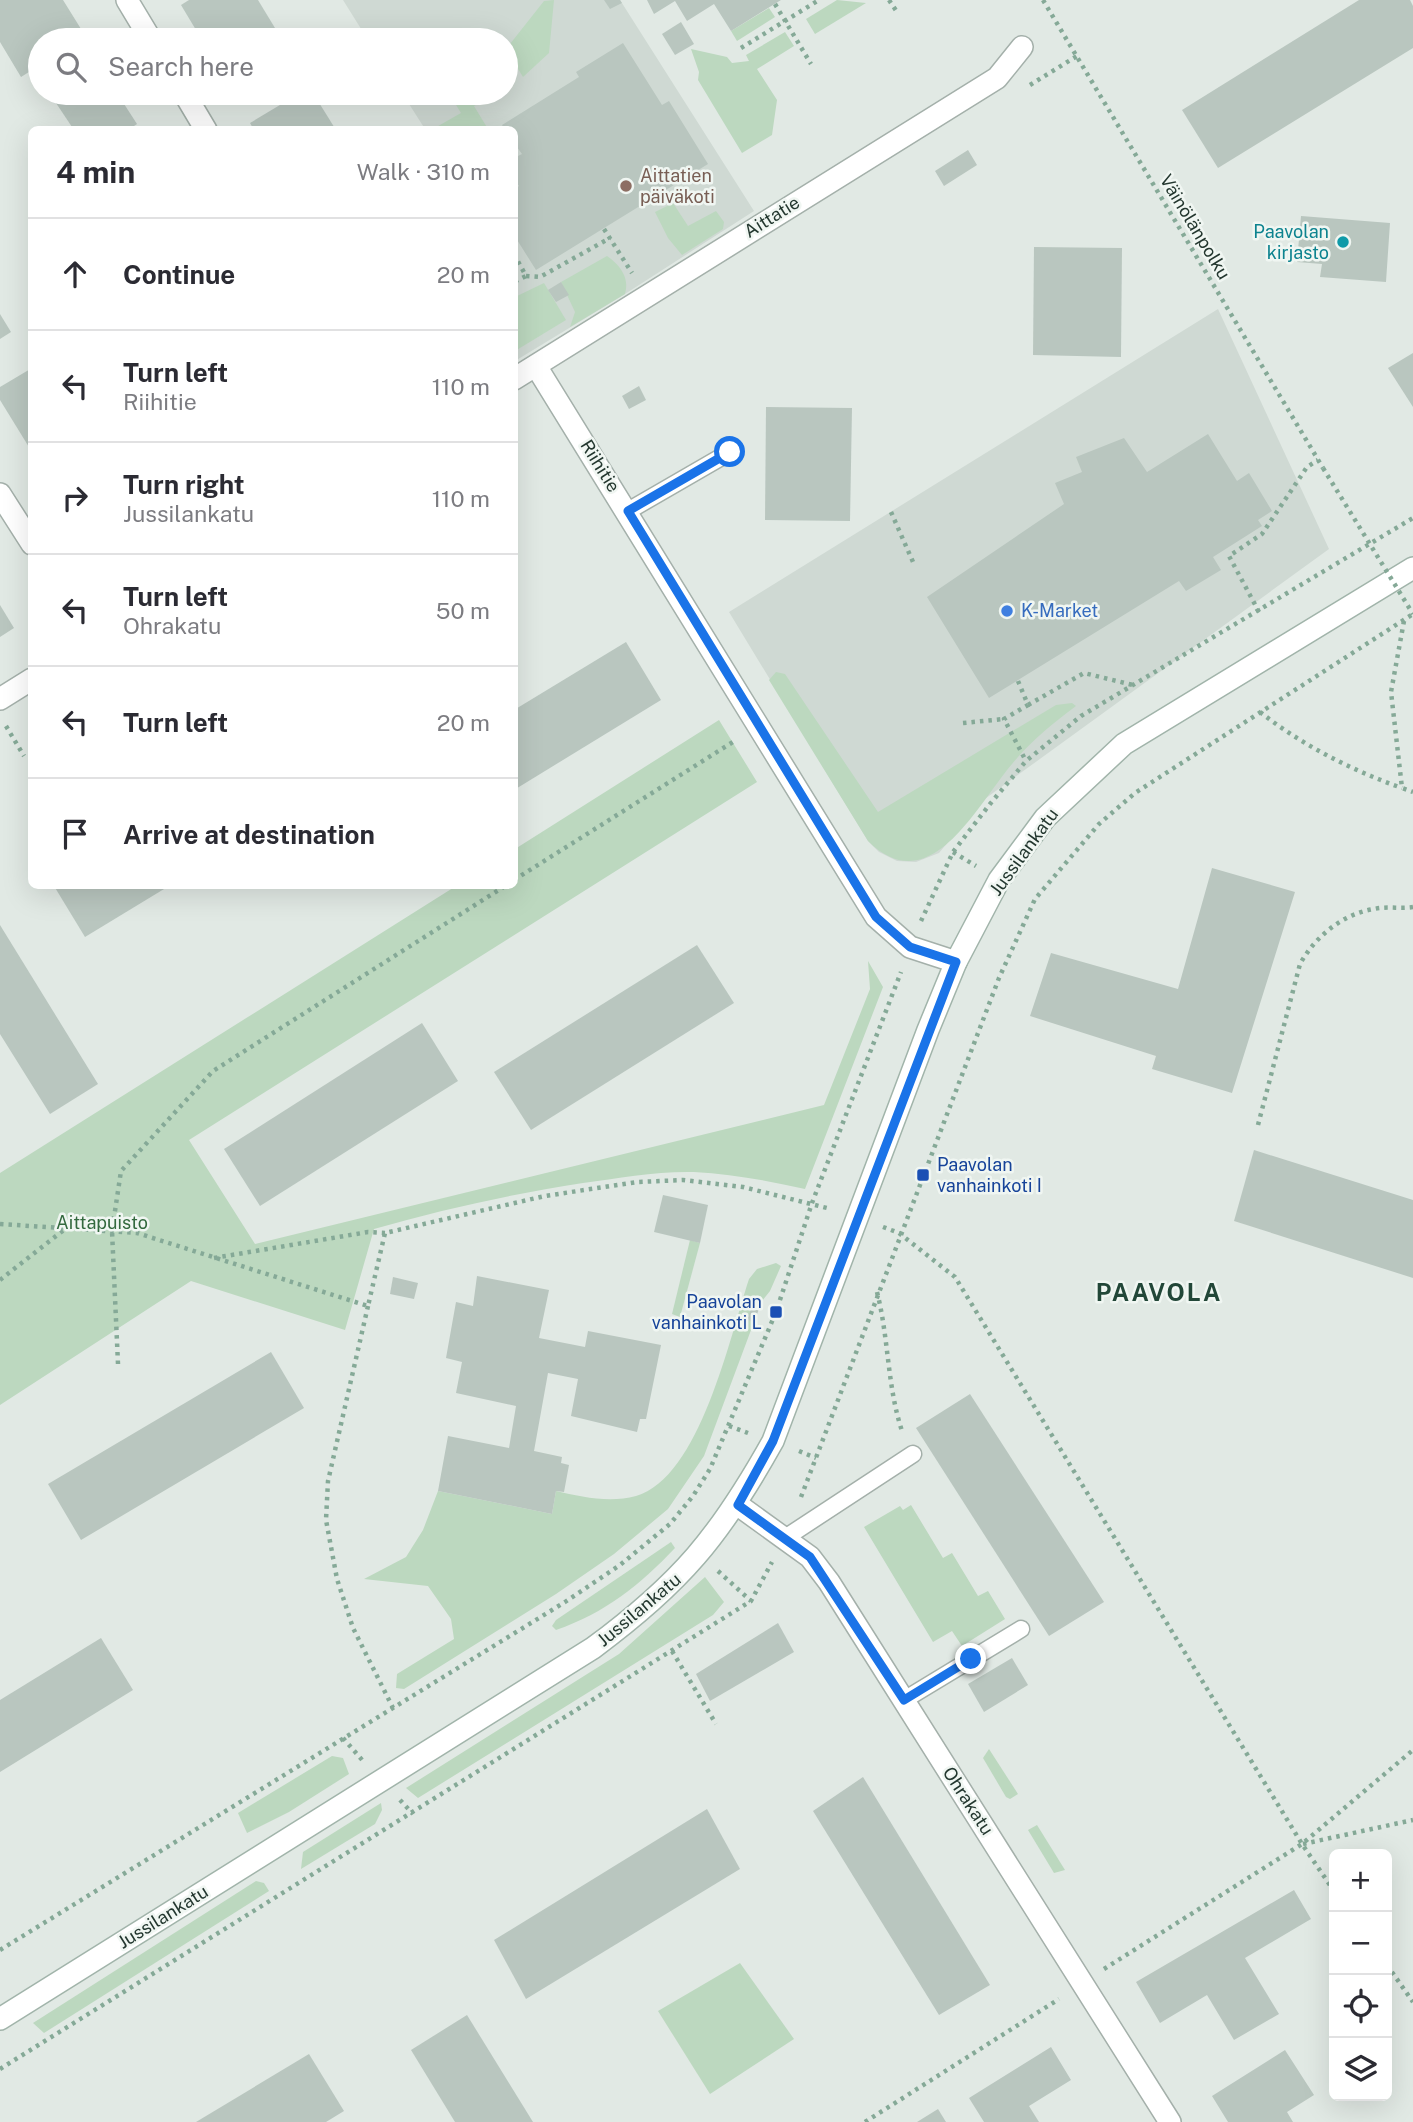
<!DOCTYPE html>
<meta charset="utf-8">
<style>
:root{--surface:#fff;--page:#f2f2f3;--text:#2b2b33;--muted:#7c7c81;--line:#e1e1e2}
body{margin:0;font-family:"Public Sans",sans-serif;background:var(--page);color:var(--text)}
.controls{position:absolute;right:21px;bottom:21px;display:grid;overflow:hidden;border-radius:10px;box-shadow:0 7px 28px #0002}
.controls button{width:63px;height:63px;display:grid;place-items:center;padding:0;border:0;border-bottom:2px solid var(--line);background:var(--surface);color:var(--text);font:35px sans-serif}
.stop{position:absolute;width:21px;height:21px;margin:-16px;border:5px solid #1a73e8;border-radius:50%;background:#fff}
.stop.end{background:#1a73e8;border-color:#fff;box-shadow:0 2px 7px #0008}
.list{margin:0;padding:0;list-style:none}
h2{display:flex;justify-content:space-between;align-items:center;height:91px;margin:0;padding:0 28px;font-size:30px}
h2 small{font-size:23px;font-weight:400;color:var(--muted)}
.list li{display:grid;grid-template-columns:46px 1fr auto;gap:21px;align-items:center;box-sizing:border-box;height:112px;padding:0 28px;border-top:2px solid var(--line)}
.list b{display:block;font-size:26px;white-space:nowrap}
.list p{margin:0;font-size:23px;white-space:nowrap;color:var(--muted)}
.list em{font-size:23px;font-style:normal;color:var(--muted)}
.icon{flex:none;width:38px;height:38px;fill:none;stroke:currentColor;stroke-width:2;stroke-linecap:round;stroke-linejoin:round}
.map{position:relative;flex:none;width:1413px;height:2122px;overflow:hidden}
.search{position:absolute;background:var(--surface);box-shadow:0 7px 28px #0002;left:28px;top:28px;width:490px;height:77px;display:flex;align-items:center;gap:18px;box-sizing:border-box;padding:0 24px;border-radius:38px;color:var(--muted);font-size:26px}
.panel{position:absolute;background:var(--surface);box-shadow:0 7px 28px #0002;left:28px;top:126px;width:490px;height:763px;border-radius:10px}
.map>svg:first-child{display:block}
</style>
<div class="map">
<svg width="1413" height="2122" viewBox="0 0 1413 2122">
<rect width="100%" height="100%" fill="#e1e9e4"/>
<g fill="#cfd9d3">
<path d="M343,0H620L754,211L625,294L515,361L514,130L425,129L402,93H506V40H368Z"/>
<path d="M1218,309L1329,549L982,801L939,853L916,862L897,861L879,852L868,841L729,612Z"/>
</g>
<g fill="#bcd8bf">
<path d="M554,0L549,53L523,77L506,49L544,1Z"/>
<path d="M837,0L866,3L815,34L806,19Z"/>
<path d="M769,8L775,17L737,41L731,31Z"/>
<path d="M785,32L794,46L757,69L777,100L772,135L742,153L698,80L699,72L691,49L727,57L732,63L749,61L746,55Z"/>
<path d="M455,93H488L490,97L474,106L488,129H433L461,113L453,100Z"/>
<path d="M673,203L688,226L716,211L724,222L723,229L682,255L668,238L655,212Z"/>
<path d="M607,256C620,265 630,278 625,294L570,327L575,312L561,282Z"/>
<path d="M544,283L566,320L515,351V297Z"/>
<path d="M776,672L785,674L878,812L1056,705L1072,703L1076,706C1053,723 1030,742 1012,764C977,805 930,903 868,841L769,680Z"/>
<path d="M719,720L757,782L189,1140L255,1244L824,1105L870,989L868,961L883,987L805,1189C769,1181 732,1174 694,1172C658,1171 619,1178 583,1183C512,1194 443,1209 374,1229L345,1330L191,1281L0,1405V1173L456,886H514L515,849Z"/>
<path d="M690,1240L700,1243L680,1317L672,1314Z"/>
<path d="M776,1263L781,1266L770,1291L762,1301L756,1298L748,1320L754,1322L704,1456L668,1509L614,1554L556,1594L404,1689L396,1688L397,1674L454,1639L451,1619L428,1586L364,1579L406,1557L423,1530L438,1491L552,1514L556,1491C581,1497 610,1503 636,1496C700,1478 730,1336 749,1279L757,1269Z"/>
<path d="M911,1505L943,1558L952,1553L978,1596L988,1591L1005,1619L962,1646L952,1631L933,1642L864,1527L900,1506L903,1510Z"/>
<path d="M671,1542L675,1548C640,1585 605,1613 556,1630L552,1626L556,1620Z"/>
<path d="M705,1577L724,1602L713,1615L418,1798L406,1788L619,1654Z"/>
<path d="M989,1749L1018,1794L1010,1799L1006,1797L983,1758Z"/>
<path d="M332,1756L343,1758L349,1774L289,1812L247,1833L238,1813Z"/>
<path d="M381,1803L382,1810L375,1824L301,1869L303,1852Z"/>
<path d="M1037,1825L1065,1870L1054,1873L1028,1830Z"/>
<path d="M256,1881L264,1883L269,1891L44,2033L33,2023Z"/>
<path d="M740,1963L794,2039L710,2094L658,2011Z"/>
</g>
<g fill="#b9c6bf">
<path d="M0,0H63L86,37L80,40H40V65L21,77L0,42Z"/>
<path d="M189,0H258L275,28L255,40H202L181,5Z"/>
<path d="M604,0H620L622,3L610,9Z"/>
<path d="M647,0H781L731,31L714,4L687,21L675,1L654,14Z"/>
<path d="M1359,0H1410L1413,6V48L1218,168L1182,110Z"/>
<path d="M681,22L694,44L675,55L662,34Z"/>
<path d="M623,43L662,105L669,101L708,164L536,270L514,235V189L519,186L514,179V158L522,154L514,143V130H505L502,125L579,77L576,72Z"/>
<path d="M72,93H117L137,124L128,130H74L56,103Z"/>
<path d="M300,93H313L336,130H254L250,123Z"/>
<path d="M968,150L977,165L944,186L935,171Z"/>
<path d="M1301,216L1390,223L1386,282L1320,277L1322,264L1297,262Z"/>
<path d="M1034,247L1122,248L1121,357L1033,355Z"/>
<path d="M561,282L569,295L556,302L548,290Z"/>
<path d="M0,314L11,332L0,339Z"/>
<path d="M1413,353V407L1388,368Z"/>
<path d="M32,368V452L0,400V387Z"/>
<path d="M639,386L646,400L629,409L622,396Z"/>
<path d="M766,407L852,408L850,521L765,520Z"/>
<path d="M1208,434L1237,481L1249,473L1272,511L1258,520L1262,526L1213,557L1221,570L1186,591L1179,581L989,698L927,597L1064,504L1055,483L1082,472L1076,457L1124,438L1147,472Z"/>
<path d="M0,605L14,628L0,637Z"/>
<path d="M626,642L661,700L514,790V710Z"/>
<path d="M1212,868L1295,892L1232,1093L1152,1069L1156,1056L1030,1016L1051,953L1178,989Z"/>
<path d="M54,886H169L85,937Z"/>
<path d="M0,925L98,1084L50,1114L0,1034Z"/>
<path d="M697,945L734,1003L531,1130L494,1072Z"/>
<path d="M422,1023L458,1081L260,1206L224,1149Z"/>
<path d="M1254,1150L1413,1200V1278L1234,1221Z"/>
<path d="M663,1195L708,1205L700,1243L654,1232Z"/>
<path d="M477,1276L549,1290L539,1338L585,1347L588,1331L661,1345L646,1419H640L637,1432L571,1416L578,1379L548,1373L534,1451L562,1457L561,1463L569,1465L564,1492L556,1491L552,1514L438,1491L448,1436L509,1448L516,1406L456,1393L462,1362L446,1358L456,1302L473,1306Z"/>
<path d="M393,1277L418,1283L414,1299L390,1294Z"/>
<path d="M755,1298L762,1301L754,1322L747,1320Z"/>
<path d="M271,1352L304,1408L81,1540L48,1484Z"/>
<path d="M970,1394L1104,1602L1049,1636L916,1428Z"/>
<path d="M778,1623L794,1652L710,1701L696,1674Z"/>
<path d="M101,1638L133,1690L0,1772V1700Z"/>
<path d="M1012,1658L1028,1685L984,1712L968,1684Z"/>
<path d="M863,1777L990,1985L939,2015L813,1811Z"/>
<path d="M707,1809L740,1869L526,1999L494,1940Z"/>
<path d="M1294,1890L1311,1919L1245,1958L1279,2014L1234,2040L1207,1995L1160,2023L1136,1982Z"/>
<path d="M467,2015L533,2122H455L411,2050Z"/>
<path d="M1051,2047L1071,2080L1029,2106L1039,2122H984L969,2098Z"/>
<path d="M1285,2050L1314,2095L1287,2112L1293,2122H1228L1212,2096Z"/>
<path d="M309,2054L344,2111L326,2122H196Z"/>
<path d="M938,2109L946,2122H917Z"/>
</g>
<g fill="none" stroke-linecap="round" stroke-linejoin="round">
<defs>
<g id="lane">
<path d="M628,511L730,452"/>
<path d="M785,1538L913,1454"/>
<path d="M904,1700L1021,1629"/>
</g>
<g id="street">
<path d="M127,0L151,40"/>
<path d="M184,93L206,130"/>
<path d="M536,366L876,917L910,947L956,962"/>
<path d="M514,379L997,78L1022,47"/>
<path d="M0,494L32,544"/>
<path d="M0,699L32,679"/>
<path d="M738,1505L810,1557L829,1582L1170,2122"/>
</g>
<path id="secondary" d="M0,2019L593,1648C681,1583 720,1536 773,1441L928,1030L956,962L999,880L1045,818L1124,744L1413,568"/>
</defs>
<use href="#lane" stroke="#a4b0aa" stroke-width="19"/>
<use href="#street" stroke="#a4b0aa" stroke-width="24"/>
<use href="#secondary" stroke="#a1b4aa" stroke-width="24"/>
<g stroke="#85a997" stroke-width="4.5" stroke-dasharray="3.5 5" stroke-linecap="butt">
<path d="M889,0L897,12"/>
<path d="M1043,0L1323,468"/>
<path d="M775,4L811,64"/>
<path d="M741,48L819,0"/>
<path d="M1030,85L1077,56"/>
<path d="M604,229L632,273"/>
<path d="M514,254L526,276L514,282"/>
<path d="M526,276L540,277L610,238"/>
<path d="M891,512L913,562"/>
<path d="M1259,612L1229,556L1262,534L1307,467L1318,460"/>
<path d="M1404,621L1391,692L1402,788L1413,792"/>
<path d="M1018,681L1028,705L1004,719L1026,761"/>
<path d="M1028,705L1084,673L1133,685"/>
<path d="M1260,712C1302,745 1351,770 1402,788"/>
<path d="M963,723L1004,719"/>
<path d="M6,726L24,756"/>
<path d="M953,852L976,866"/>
<path d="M514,880L736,740"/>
<path d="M921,921L953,852L990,804L1026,761L1081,716L1413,518"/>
<path d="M1258,1125L1300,964C1315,937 1342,914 1374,909C1387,906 1400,909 1413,907"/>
<path d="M0,1224L137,1233L368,1306L385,1233L545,1196L637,1182L683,1180L743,1187L831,1209"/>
<path d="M883,1227L899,1233L955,1277L1302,1844L1334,1891"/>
<path d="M214,1258L368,1232L385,1233"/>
<path d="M0,1280L65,1229"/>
<path d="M877,1292C889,1339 887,1386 902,1431"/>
<path d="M368,1306L328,1481L326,1520L337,1579L353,1628L393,1708"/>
<path d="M118,1364L112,1231L121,1171L213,1071L505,886"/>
<path d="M729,1426L748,1433"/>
<path d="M799,1451L816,1458"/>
<path d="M801,1497L999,978L1035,899L1099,824L1135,793L1413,614"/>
<path d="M718,1571L751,1601"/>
<path d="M672,1651L716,1724"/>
<path d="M343,1738L363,1761"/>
<path d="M400,1800L413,1814"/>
<path d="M1303,1844L1413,1820"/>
<path d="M0,1950L565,1602L620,1565L670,1524L693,1496L710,1469L776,1312L812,1203L901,972"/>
<path d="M1387,1965L1413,2002"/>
<path d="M1104,1969L1302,1844L1413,1750"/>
<path d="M0,2069L751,1601L772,1562"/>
<path d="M865,2122L1059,1999"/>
</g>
<use href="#lane" stroke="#fff" stroke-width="16"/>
<use href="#street" stroke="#fff" stroke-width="21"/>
<use href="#secondary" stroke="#fff" stroke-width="21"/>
<path stroke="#85a997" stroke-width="4.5" stroke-dasharray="3.5 5" stroke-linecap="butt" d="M1323,468L1413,614"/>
</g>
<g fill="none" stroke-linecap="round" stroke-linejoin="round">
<path stroke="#1a73e8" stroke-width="9" d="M730,452L628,511L876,917L910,947L956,962L773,1441L738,1505L810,1557L904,1700L971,1659"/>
</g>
<circle fill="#8d6e63" stroke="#f0f6f2" stroke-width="2.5" cx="626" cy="186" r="7"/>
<circle fill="#0f9aa8" stroke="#f0f6f2" stroke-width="2.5" cx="1343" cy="242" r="7"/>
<circle fill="#3f7fe0" stroke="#f0f6f2" stroke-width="2.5" cx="1007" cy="611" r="7"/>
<g fill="#1a4fb4" stroke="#f0f6f2" stroke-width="2.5">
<rect x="916" y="1168" width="14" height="14" rx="3.5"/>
<rect x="769" y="1305" width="14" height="14" rx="3.5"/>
</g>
<g text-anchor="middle" stroke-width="5" stroke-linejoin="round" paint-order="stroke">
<g font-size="18" fill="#785e54" stroke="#f0f6f2" text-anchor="start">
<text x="640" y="182">Aittatien<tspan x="640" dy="21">päiväkoti</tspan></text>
</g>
<g font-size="18" fill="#23372f" stroke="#f0f6f2">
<text transform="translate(772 217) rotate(-32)" y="6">Aittatie</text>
<text transform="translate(1195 227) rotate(59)" y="6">Väinölänpolku</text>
<text transform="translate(600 466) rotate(58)" y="6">Riihitie</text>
<text transform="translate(1024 852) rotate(-54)" y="6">Jussilankatu</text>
<text transform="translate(639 1610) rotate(-40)" y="6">Jussilankatu</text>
<text transform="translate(968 1801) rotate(57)" y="6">Ohrakatu</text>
<text transform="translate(163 1917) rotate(-32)" y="6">Jussilankatu</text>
</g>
<g font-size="18" fill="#0d838f" stroke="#f0f6f2" text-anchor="end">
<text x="1329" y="238">Paavolan<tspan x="1329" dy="21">kirjasto</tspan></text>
</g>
<g font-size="18" fill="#366cbe" stroke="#f0f6f2" text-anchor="start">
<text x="1021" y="617">K-Market</text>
</g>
<g font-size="18" fill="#164399" stroke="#f0f6f2" text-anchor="start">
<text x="937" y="1171">Paavolan<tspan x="937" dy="21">vanhainkoti I</tspan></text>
<text x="762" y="1308" text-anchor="end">Paavolan<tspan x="762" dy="21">vanhainkoti L</tspan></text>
</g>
<g font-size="18" fill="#33693e" stroke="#f0f6f2">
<text x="102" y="1229">Aittapuisto</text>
</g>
<g font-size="24" font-weight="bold" letter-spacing="2" fill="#224738" stroke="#f0f6f2">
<text x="1159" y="1301">PAAVOLA</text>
</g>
</g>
</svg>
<div class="controls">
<button>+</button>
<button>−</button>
<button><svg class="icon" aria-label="locate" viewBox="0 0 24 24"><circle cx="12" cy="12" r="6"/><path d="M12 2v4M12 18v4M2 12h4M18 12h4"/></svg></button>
<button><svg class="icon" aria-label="layers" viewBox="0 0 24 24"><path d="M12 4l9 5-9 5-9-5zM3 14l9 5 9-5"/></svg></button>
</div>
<div class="stop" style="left:730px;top:452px"></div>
<div class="stop end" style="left:971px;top:1659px"></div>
<div class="search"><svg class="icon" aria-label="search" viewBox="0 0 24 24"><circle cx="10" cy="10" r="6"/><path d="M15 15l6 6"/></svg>Search here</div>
<section class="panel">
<h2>4 min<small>Walk · 310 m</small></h2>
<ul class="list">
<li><svg class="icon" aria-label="ahead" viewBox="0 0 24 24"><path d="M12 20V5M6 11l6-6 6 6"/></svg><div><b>Continue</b></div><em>20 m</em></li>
<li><svg class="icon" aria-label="left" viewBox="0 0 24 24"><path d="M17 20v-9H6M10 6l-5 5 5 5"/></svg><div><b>Turn left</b><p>Riihitie</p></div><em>110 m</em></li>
<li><svg class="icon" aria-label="right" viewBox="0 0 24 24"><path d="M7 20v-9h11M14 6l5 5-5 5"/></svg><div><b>Turn right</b><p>Jussilankatu</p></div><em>110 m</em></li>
<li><svg class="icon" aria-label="left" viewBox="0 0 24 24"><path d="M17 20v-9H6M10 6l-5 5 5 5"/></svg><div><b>Turn left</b><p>Ohrakatu</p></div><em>50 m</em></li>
<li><svg class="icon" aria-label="left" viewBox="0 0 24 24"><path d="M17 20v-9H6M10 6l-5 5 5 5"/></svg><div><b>Turn left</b></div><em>20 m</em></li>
<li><svg class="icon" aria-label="arrive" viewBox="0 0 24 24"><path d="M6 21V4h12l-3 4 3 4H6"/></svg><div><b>Arrive at destination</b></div></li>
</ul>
</section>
</div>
